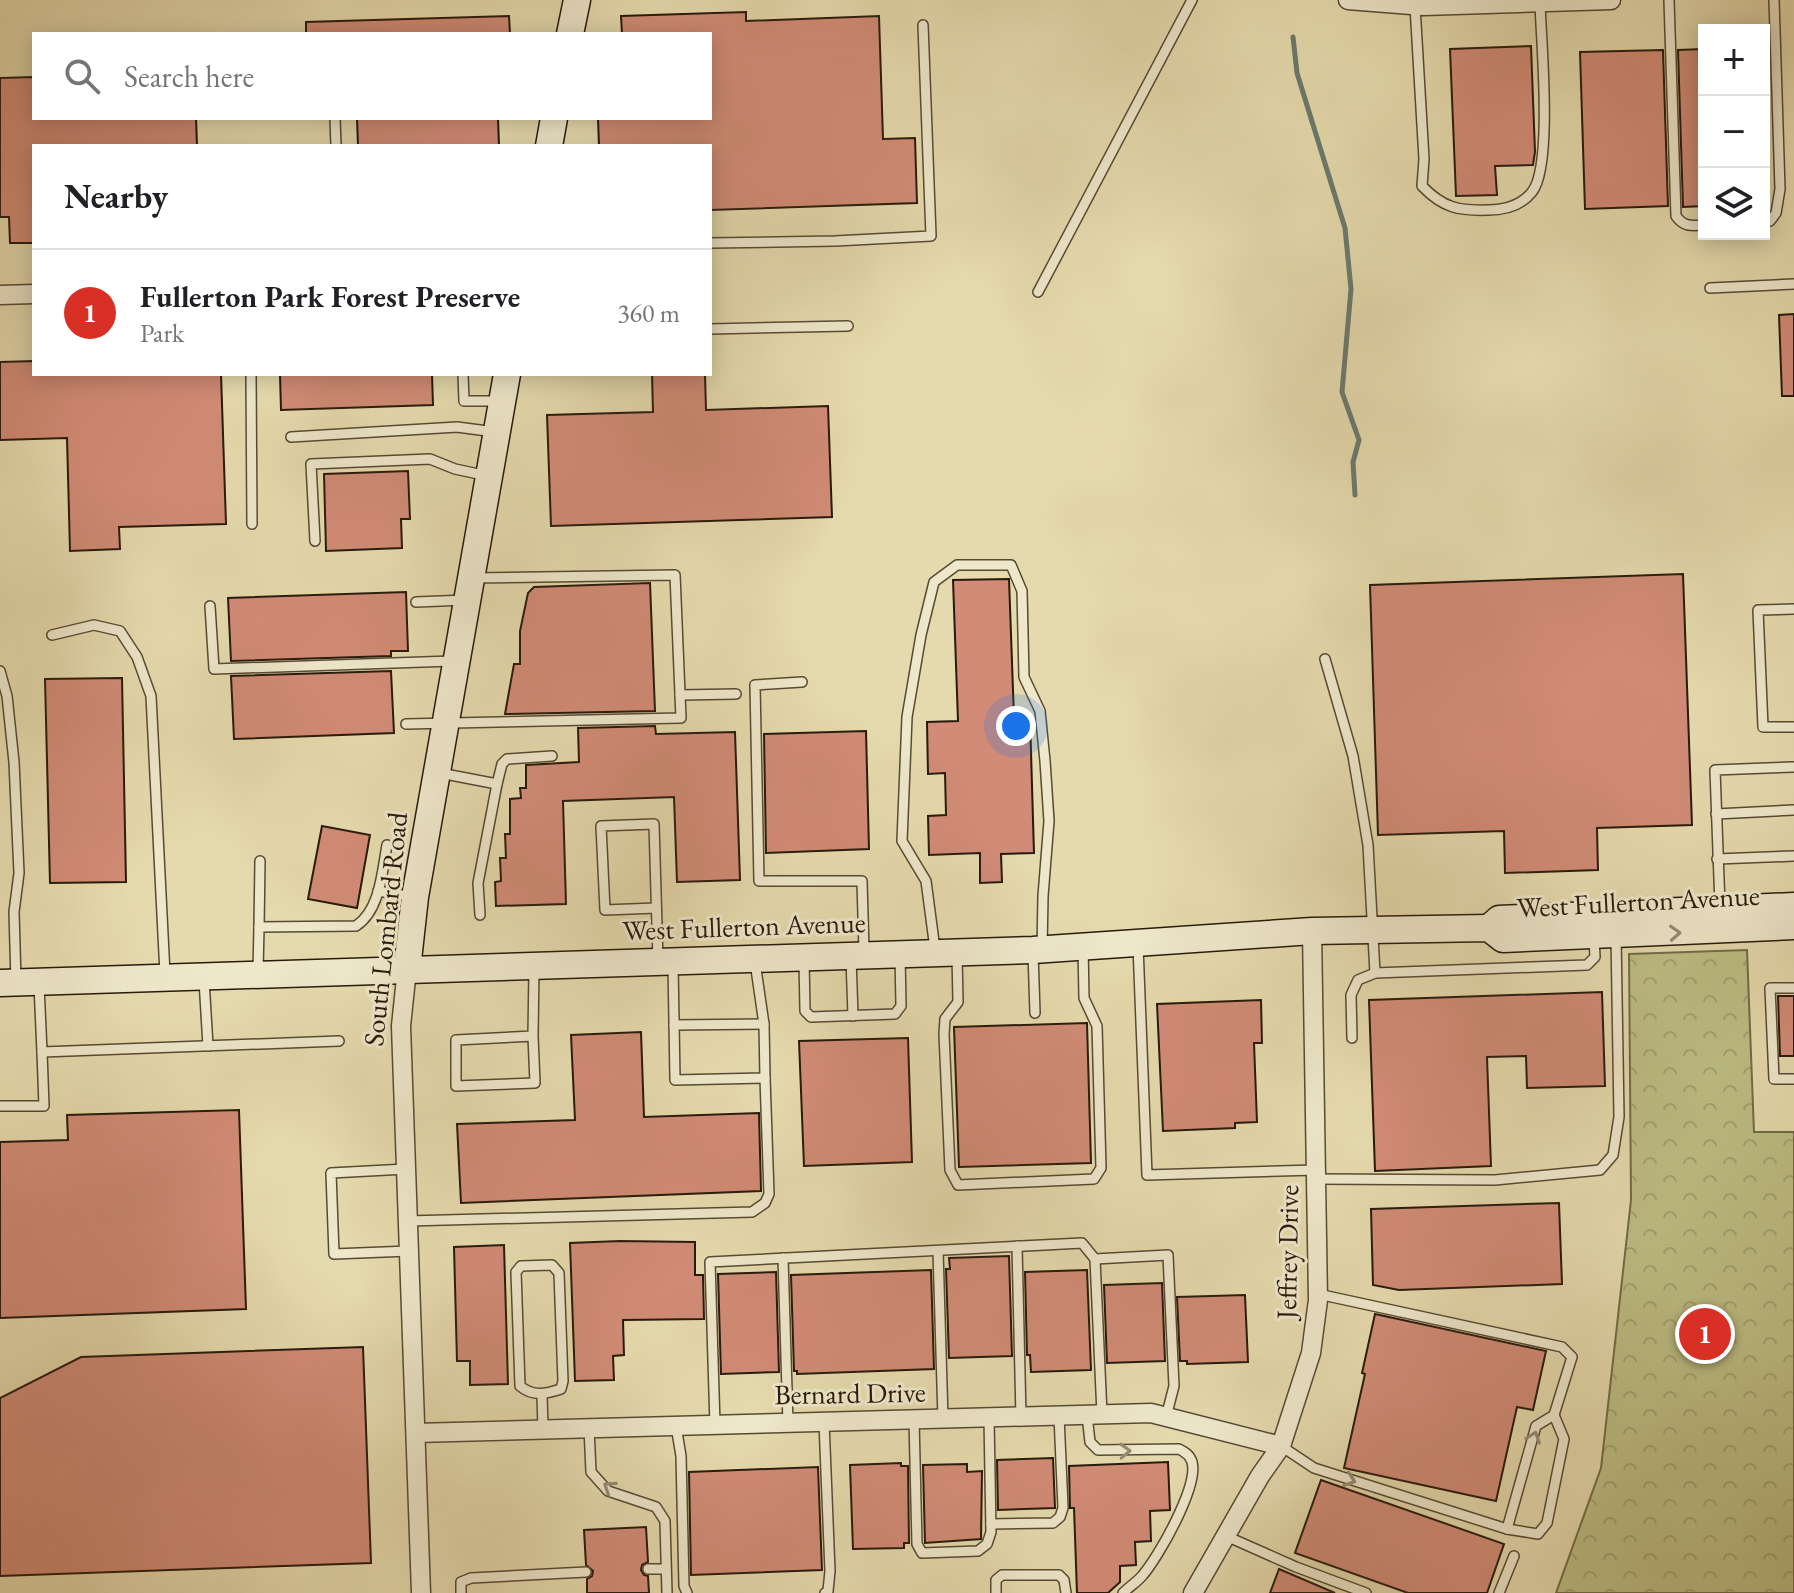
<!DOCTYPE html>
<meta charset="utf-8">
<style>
:root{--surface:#fff;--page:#f6f6f6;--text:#202124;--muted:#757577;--line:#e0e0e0;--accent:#d93025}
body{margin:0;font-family:"EB Garamond",serif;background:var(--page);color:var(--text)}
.controls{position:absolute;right:24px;top:24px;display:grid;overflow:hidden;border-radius:0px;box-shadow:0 4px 20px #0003}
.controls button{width:72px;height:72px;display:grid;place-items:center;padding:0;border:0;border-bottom:2px solid var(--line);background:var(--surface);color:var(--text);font:40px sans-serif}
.you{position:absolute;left:1016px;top:726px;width:28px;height:28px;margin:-20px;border:6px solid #fff;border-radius:50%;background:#1a73e8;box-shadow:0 0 0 12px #1a73e833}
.badge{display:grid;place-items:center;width:52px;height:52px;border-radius:50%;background:var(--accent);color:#fff;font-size:26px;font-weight:700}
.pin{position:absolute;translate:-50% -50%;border:4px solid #fff;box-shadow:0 2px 8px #0006}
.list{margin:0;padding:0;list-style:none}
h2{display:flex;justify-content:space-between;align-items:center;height:104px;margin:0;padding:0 32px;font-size:34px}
h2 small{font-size:26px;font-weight:400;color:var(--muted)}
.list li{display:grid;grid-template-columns:52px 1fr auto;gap:24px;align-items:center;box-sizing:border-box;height:128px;padding:0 32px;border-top:2px solid var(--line)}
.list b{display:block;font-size:30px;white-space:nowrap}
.list p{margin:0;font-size:26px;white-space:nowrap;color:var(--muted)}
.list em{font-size:26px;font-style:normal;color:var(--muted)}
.icon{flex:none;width:44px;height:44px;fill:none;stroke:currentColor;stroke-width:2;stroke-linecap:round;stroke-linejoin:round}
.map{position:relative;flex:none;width:1794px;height:1593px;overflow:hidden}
.search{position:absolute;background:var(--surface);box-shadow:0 4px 20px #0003;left:32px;top:32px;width:680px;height:88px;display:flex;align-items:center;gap:20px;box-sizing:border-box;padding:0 28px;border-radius:0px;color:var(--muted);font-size:30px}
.panel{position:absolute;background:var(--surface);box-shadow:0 4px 20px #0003;left:32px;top:144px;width:680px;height:232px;border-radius:0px}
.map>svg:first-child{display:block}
</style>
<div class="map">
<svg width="1794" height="1593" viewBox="0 0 1794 1593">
<defs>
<pattern id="park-crowns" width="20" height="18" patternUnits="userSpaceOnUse" patternTransform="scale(2)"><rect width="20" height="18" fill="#bdbd84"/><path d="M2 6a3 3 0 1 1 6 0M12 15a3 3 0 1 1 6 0" fill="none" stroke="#a2a271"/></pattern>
</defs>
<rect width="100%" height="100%" fill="#e5daad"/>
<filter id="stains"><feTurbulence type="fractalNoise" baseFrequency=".0025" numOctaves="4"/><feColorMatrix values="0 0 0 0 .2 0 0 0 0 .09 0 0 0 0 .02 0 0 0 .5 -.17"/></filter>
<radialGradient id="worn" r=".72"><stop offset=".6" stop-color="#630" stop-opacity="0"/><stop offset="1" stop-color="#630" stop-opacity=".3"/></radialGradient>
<path fill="url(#park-crowns)" stroke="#726c48" stroke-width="2" d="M1747,950L1754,1132H1794V1593H1556L1601,1468L1631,1200L1629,954Z"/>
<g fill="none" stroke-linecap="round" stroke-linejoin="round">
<path stroke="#6a7a6e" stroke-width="5" d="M1293,37L1297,73L1345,228L1351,289L1342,392L1359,440L1353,462L1355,495"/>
</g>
<g fill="#d18b76" stroke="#281a0c" stroke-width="2">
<path d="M746,12V21L879,16L883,139L915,138L917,203L710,210V146H599L598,118H710V34H622L621,16Z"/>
<path d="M509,16L510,34H306V22Z"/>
<path d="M1531,46L1535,152L1533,165L1495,166L1497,195L1456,196L1450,49Z"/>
<path d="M1704,49V206L1683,207L1678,50Z"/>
<path d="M1663,50L1668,206L1585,209L1580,52Z"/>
<path d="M34,77V118H196L197,146H34V243H10L9,217H0V78Z"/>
<path d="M357,118H498L499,146H358Z"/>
<path d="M1794,314V396H1782L1779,315Z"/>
<path d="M34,361V374H221L226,524L119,527L120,549L70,551L67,438L0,440V362Z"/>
<path d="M280,374H432L433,405L281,410Z"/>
<path d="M652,374H705L706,410L828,406L832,517L551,526L547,415L653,412Z"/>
<path d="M408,471L410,519H401L402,548L326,551L324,474Z"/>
<path d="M1683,574L1692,825L1597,828L1598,870L1505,873L1504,831L1378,835L1370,585Z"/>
<path d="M1009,579L1014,718H1030L1034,853L1001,854L1002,882L980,883V853L929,855L928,816L946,815L945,773L928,774L927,722L958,721L953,580Z"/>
<path d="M650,583L655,711L505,714L514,664H520V631L528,593L534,587Z"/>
<path d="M406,592L408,651H391V656L231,661L228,598Z"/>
<path d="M391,671L394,733L234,739L231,676Z"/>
<path d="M122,678L126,882L50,883L45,679Z"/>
<path d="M655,726L656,734L735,732L740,880L677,882L674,797L563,801L566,904L496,906L495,882L501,881L500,858H506L505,834H510V799L521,798L520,788H526V765L579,762L578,728Z"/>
<path d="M866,731L869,849L766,853L764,734Z"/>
<path d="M322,826L370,835L357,908L308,899Z"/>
<path d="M1602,992L1605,1086L1527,1088L1526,1056L1487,1057L1491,1166L1375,1171L1369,1000Z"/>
<path d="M1778,996H1794V1056H1780Z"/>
<path d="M1261,1000L1262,1043H1254L1257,1122L1235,1123V1128L1163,1131L1157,1004Z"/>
<path d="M1087,1023L1091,1163L959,1167L954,1027Z"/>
<path d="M641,1032L644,1117L759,1113L761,1191L461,1203L457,1124L575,1120L571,1035Z"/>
<path d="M908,1038L912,1162L804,1166L799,1041Z"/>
<path d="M239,1110L246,1309L0,1318V1142L68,1140L67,1115Z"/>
<path d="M1559,1203L1562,1284L1399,1290L1373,1285L1371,1209Z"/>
<path d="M620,1241L695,1242V1275H703L704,1319L623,1320L624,1355L613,1356L614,1380L575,1381L570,1243Z"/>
<path d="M504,1245L508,1384L470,1385V1361H457L454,1247Z"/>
<path d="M1009,1256L1012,1356L949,1358L946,1269H950L949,1258Z"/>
<path d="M931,1270L934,1369L797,1374V1371H794L791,1275Z"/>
<path d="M1087,1270L1091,1370L1031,1372L1030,1355H1027L1025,1272Z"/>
<path d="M776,1272L779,1372L721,1374L718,1274Z"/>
<path d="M1162,1283L1165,1361L1107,1363L1104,1285Z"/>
<path d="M1245,1295L1248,1362L1187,1364V1361H1180L1177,1297Z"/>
<path d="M1375,1314L1546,1351L1533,1410L1517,1407L1496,1501L1344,1468L1365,1374L1362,1373Z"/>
<path d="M363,1347L371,1563L0,1576V1398L81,1357Z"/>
<path d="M1053,1458L1055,1508L998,1510L997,1460Z"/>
<path d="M1168,1462L1170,1510L1150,1511L1151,1541L1135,1542L1136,1565L1120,1566V1582L1108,1593H1077L1074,1508H1070L1069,1466Z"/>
<path d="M901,1463V1466H908L909,1543H904V1548L853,1549L850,1465Z"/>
<path d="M967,1464V1472L982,1471L981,1539L925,1543L923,1465Z"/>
<path d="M818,1467L822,1570L691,1575L689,1472Z"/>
<path d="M1321,1480L1504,1544L1487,1593H1408L1295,1553Z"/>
<path d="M646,1527L648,1562L642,1565L641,1570L644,1575L648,1576L649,1593H587V1579L592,1576L593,1571L586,1565L584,1530Z"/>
<path d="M1279,1569L1335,1593H1270Z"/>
</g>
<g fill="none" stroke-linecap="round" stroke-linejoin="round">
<defs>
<g id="lane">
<path d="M1669,0L1676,216C1684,227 1691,226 1704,225"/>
<path d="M1415,6L1424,159L1422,186C1443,208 1459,211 1488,210C1505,210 1521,206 1532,192C1553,166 1541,40 1540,3"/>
<path d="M335,118L336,146"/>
<path d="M1764,222L1770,221L1776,213L1780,189L1774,0"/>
<path d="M710,243L835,241L931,236L923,25"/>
<path d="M1710,288L1794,284"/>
<path d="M1038,292L1192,0"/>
<path d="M710,329L848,326"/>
<path d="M251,374L252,524"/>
<path d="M463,374L464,401H498"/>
<path d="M291,437L457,427L495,432"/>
<path d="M315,541L311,464L430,459L455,469L488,476"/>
<path d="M416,602L466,600"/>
<path d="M210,606L214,669L452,661"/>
<path d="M1794,609L1758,610L1763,727H1794"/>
<path d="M52,635L94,625L120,631L137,657L151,696L165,974"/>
<path d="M1325,659L1353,756L1368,845L1375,973L1587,965L1595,957L1594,939"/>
<path d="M0,671L7,696L14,762L19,873L14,912L16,981"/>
<path d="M802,682L755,685L759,881H862L864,951"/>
<path d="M680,695L736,694"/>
<path d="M406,724L681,718L675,575L473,578"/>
<path d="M440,773L497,784L502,764L507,759L552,756"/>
<path d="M1716,814L1794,810"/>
<path d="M1717,859L1794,856"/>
<path d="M378,891L414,897"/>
<path d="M1720,906L1715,770L1794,767"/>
<path d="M656,908L605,910L601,826L654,824L658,961"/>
<path d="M480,915L478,883L497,784"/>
<path d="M259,927L260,861"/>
<path d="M1138,946L1147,1175L1316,1170"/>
<path d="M935,949L926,881L902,841L907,717L921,635L934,582L957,565H1011L1022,591L1024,677L1040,711L1045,761L1049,821L1043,896L1042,949"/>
<path d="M1033,953L1035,1013"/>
<path d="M957,955L958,1002L945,1019L944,1034L950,1170L958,1185L1094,1179L1101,1168L1097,1026L1084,998L1083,947"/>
<path d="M851,958L853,1016"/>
<path d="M804,960L805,1011L811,1017L895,1014L901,1006L900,955"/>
<path d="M673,964L675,1080L765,1078L764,1024L755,962"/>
<path d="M258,971L259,927L356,926C380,910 382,873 387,845"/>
<path d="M204,980L208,1046"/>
<path d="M39,985L42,1052L339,1041"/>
<path d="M1794,988H1770L1774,1079H1794"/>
<path d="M674,1025L764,1024"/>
<path d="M533,1036L535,1083L456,1086V1040L533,1036L534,969"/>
<path d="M1352,1038L1351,995L1358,980L1375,973"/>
<path d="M0,1106H44L42,1052"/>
<path d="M406,1169L331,1173L334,1254L409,1251"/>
<path d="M1316,1179L1495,1180L1600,1170L1613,1155L1619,1117L1616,935"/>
<path d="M408,1221L752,1212L765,1203L769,1194L765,1078"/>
<path d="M1017,1246L1021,1417"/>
<path d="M938,1251L943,1419"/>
<path d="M783,1258L788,1423"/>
<path d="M1095,1259L1102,1414"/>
<path d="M552,1265L559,1273L563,1381L561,1389C546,1394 533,1397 520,1386L516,1272L521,1266Z"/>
<path d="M542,1395L543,1429"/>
<path d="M1087,1415L1090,1442L1098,1450L1179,1449C1185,1452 1190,1455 1192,1462C1199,1486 1158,1558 1142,1576C1137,1582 1129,1587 1123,1593"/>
<path d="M914,1420L917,1544L922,1553L978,1551L987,1544L991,1532L989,1418"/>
<path d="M824,1422L830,1571L828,1591L825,1593"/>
<path d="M715,1425L710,1262L1082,1243L1095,1259L1168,1255L1174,1386L1166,1417"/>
<path d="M676,1426L681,1456L684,1586L687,1593"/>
<path d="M589,1428L591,1472L608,1491L656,1507L665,1521L667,1593"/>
<path d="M1281,1446L1314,1468L1507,1529L1536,1426L1554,1415L1572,1357L1562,1347L1318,1294"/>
<path d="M991,1524L1053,1523L1060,1517L1063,1508L1059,1416"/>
<path d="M1507,1529L1538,1534L1547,1523L1564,1439L1554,1415"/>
<path d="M1226,1536L1296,1567L1366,1593"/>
<path d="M648,1569H666"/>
<path d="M461,1593V1582L471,1578L586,1572"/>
<path d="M996,1593V1580L1002,1575H1059L1064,1580L1066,1593"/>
<path d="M1499,1593L1514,1556"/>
</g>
<g id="street">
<path d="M1348,0L1424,6L1611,0"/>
<path d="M0,295L34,294"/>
<path d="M407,969L401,1026L421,1593"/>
<path d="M416,1433L1151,1413L1281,1446"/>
<path d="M1193,1593L1260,1476L1281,1446L1311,1353L1318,1300L1312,931"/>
</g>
<g id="secondary">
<path d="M570,34L577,0"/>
<path d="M549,146L554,118"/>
<path d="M1489,928L1499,919L1794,906"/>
<path d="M407,969L415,897L507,374"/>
<path d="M0,983L1033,950L1312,931L1489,928L1503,939L1794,926"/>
</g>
</defs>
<use href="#lane" stroke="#574a34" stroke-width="12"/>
<use href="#street" stroke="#574a34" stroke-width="21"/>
<use href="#secondary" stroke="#281a0c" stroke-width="29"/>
<use href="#lane" stroke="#eee7ca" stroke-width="9"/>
<use href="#street" stroke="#eee7ca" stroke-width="18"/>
<use href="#secondary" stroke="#eee7ca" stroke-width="26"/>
</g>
<defs><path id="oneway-chevron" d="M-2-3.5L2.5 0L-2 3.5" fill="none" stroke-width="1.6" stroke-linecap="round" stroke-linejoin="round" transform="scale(2)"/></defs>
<g stroke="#958b74">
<use href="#oneway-chevron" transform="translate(1675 933) rotate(-3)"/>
<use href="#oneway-chevron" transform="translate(1534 1437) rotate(-71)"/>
<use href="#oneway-chevron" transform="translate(1125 1451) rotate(-2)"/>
<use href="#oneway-chevron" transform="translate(1350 1480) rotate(19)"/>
<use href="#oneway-chevron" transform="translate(609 1487) rotate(-146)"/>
</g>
<g text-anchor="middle" stroke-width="6" stroke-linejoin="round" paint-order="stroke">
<g font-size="28" fill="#281a0c" stroke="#eee7ca">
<text transform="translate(1638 901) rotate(-3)" y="10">West Fullerton Avenue</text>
<text transform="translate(744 926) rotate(-2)" y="10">West Fullerton Avenue</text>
<text transform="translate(385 929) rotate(-84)" y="10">South Lombard Road</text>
<text transform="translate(1287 1252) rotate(-89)" y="10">Jeffrey Drive</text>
<text transform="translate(850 1393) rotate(-1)" y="10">Bernard Drive</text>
</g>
</g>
<rect width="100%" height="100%" filter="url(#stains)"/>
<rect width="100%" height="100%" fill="url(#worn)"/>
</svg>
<div class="controls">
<button>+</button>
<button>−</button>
<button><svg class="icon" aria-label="layers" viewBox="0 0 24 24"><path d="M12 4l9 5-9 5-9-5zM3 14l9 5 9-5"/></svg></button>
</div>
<div class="you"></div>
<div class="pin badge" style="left:1705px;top:1334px">1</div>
<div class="search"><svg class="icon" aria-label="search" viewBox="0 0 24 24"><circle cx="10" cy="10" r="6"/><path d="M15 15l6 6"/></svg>Search here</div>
<section class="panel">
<h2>Nearby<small></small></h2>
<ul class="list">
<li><span class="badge">1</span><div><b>Fullerton Park Forest Preserve</b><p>Park</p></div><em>360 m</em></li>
</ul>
</section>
</div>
